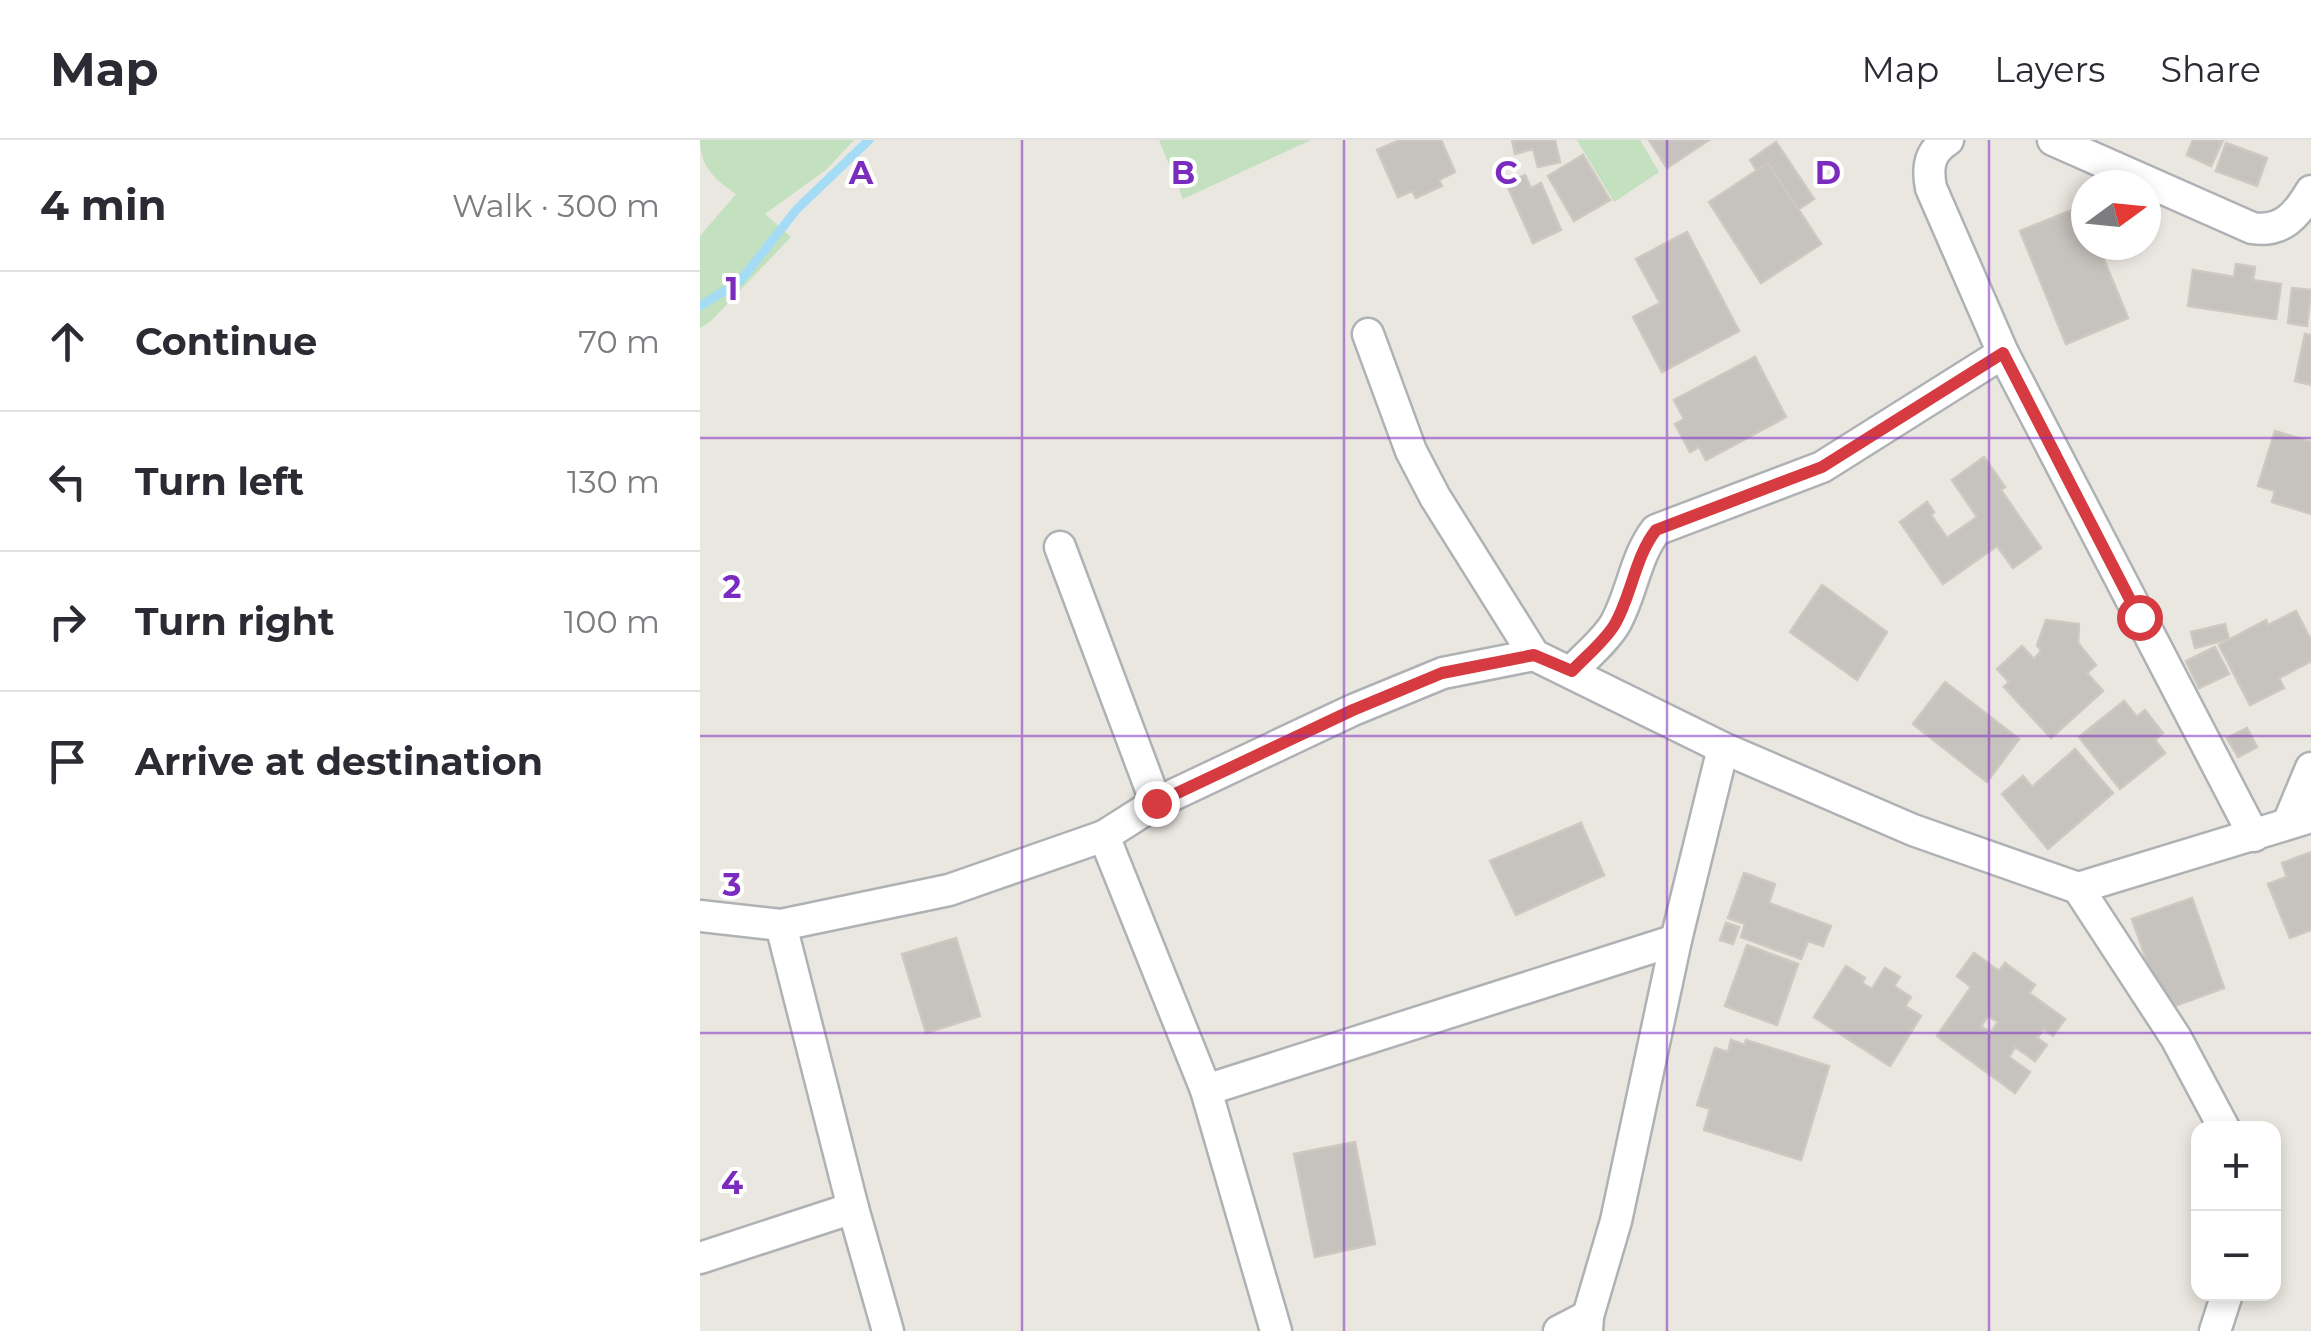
<!DOCTYPE html>
<meta charset="utf-8">
<style>
:root{--surface:#fff;--page:#f7f7f7;--text:#2b2b33;--muted:#7c7c81;--line:#e1e1e2}
body{margin:0;font-family:Montserrat,sans-serif;background:var(--page);color:var(--text)}
.controls{position:absolute;right:30px;bottom:30px;display:grid;overflow:hidden;border-radius:20px;box-shadow:0 5px 15px #0003}
.controls button{width:90px;height:90px;display:grid;place-items:center;padding:0;border:0;border-bottom:2px solid var(--line);background:var(--surface);color:var(--text);font:50px sans-serif}
.compass{position:absolute;left:1371px;top:30px;width:90px;height:90px;border-radius:50%;background:var(--surface);box-shadow:0 5px 15px #0003;rotate:75deg}
.stop{position:absolute;width:30px;height:30px;margin:-22px;border:8px solid #d63b41;border-radius:50%;background:#fff}
.stop.end{background:#d63b41;border-color:#fff;box-shadow:0 2px 10px #0008}
.list{margin:0;padding:0;list-style:none}
h2{display:flex;justify-content:space-between;align-items:center;height:130px;margin:0;padding:0 40px;font-size:42px}
h2 small{font-size:32px;font-weight:400;color:var(--muted)}
.list li{display:grid;grid-template-columns:65px 1fr auto;gap:30px;align-items:center;box-sizing:border-box;height:140px;padding:0 40px;border-top:2px solid var(--line)}
.list b{display:block;font-size:38px;white-space:nowrap}
.list em{font-size:32px;font-style:normal;color:var(--muted)}
.icon{flex:none;width:55px;height:55px;fill:none;stroke:currentColor;stroke-width:2;stroke-linecap:round;stroke-linejoin:round}
.map{position:relative;flex:none;width:1611px;height:1191px;overflow:hidden}
header{display:flex;align-items:center;gap:60px;box-sizing:border-box;height:140px;padding:0 50px;background:var(--surface);border-bottom:2px solid var(--line)}
header strong{font-size:48px}
nav{display:flex;gap:55px;margin-inline-start:auto;font-size:35px}
main{display:flex}
aside{flex:1;background:var(--surface)}
.map>svg:first-child{display:block}
</style>
<header>
<strong>Map</strong>
<nav><a>Map</a><a>Layers</a><a>Share</a></nav>
</header>
<main>
<aside>
<h2>4 min<small>Walk · 300 m</small></h2>
<ul class="list">
<li><svg class="icon" aria-label="ahead" viewBox="0 0 24 24"><path d="M12 20V5M6 11l6-6 6 6"/></svg><div><b>Continue</b></div><em>70 m</em></li>
<li><svg class="icon" aria-label="left" viewBox="0 0 24 24"><path d="M17 20v-9H6M10 6l-5 5 5 5"/></svg><div><b>Turn left</b></div><em>130 m</em></li>
<li><svg class="icon" aria-label="right" viewBox="0 0 24 24"><path d="M7 20v-9h11M14 6l5 5-5 5"/></svg><div><b>Turn right</b></div><em>100 m</em></li>
<li><svg class="icon" aria-label="arrive" viewBox="0 0 24 24"><path d="M6 21V4h12l-3 4 3 4H6"/></svg><div><b>Arrive at destination</b></div></li>
</ul>
</aside>
<div class="map">
<svg width="1611" height="1191" viewBox="0 0 1611 1191">
<rect width="100%" height="100%" fill="#eae7e0"/>
<g fill="#c3e0bf">
<path d="M0,0H154L127,29L65,74L91,97L10,182L0,188V96L36,54C16,40 0,27 0,0Z"/>
<path d="M459,0H611L483,59Z"/>
<path d="M877,0H940L959,32L914,62Z"/>
</g>
<g fill="none" stroke-linecap="round" stroke-linejoin="round">
<path stroke="#a5dcf5" stroke-width="9" d="M0,166L40,141L97,69L169,0"/>
</g>
<g fill="#c6c2be" stroke="#cec8c0" stroke-width="2.5" fill-rule="evenodd">
<path d="M700,0H741L755,32L739,40L742,46L716,58L712,51L698,57L677,10Z"/>
<path d="M812,0H855L860,22L838,27L833,9L815,14Z"/>
<path d="M949,0H1009L967,28Z"/>
<path d="M1493,0H1523L1511,26L1487,15Z"/>
<path d="M1076,2L1114,59L1087,77L1050,20Z"/>
<path d="M1526,3L1567,18L1557,46L1516,31Z"/>
<path d="M883,15L910,60L874,81L848,36Z"/>
<path d="M1068,23L1121,104L1061,143L1009,62Z"/>
<path d="M825,35L831,48L841,43L861,90L833,103L806,43Z"/>
<path d="M1382,66L1386,76V105H1398L1428,178L1366,204L1320,91Z"/>
<path d="M987,92L1039,191L962,232L933,177L960,163L936,119Z"/>
<path d="M1536,124L1555,127L1553,140L1581,144L1576,179L1488,166L1493,130L1534,137Z"/>
<path d="M1592,148L1611,150L1607,186L1588,183Z"/>
<path d="M1605,194L1611,195V245L1595,241Z"/>
<path d="M1055,217L1086,277L1006,320L999,307L990,312L975,284L984,279L974,260Z"/>
<path d="M1575,291L1611,302V374L1572,362L1575,351L1558,346Z"/>
<path d="M1284,317L1305,347L1301,350L1341,408L1313,428L1297,406L1243,444L1200,382L1227,362L1234,372L1231,375L1247,398L1277,377L1252,340Z"/>
<path d="M1122,445L1187,492L1157,540L1090,492Z"/>
<path d="M1596,471L1611,500V521L1579,538L1584,548L1550,565L1519,505L1566,480L1568,485Z"/>
<path d="M1346,480L1379,484L1378,503L1396,525L1387,533L1403,551L1351,598L1304,547L1309,542L1297,529L1322,506L1334,519L1341,511L1337,505Z"/>
<path d="M1525,484L1529,499L1495,508L1491,492Z"/>
<path d="M1515,507L1529,534L1499,548L1486,521Z"/>
<path d="M1245,542L1319,599L1287,642L1213,584Z"/>
<path d="M1424,561L1437,577L1445,570L1463,593L1455,600L1465,613L1420,649L1379,597Z"/>
<path d="M1547,588L1557,607L1538,617L1527,598Z"/>
<path d="M1375,609L1413,653L1348,709L1302,654L1323,636L1332,647Z"/>
<path d="M881,683L904,735L816,775L790,721Z"/>
<path d="M1611,712V790L1590,798L1568,744L1587,737L1582,723Z"/>
<path d="M1044,733L1075,744L1069,763L1131,786L1123,806L1108,801L1101,819L1041,797L1045,784L1028,778Z"/>
<path d="M1492,758L1524,848L1464,870L1432,779Z"/>
<path d="M1026,783L1039,787L1033,804L1020,800Z"/>
<path d="M256,798L280,876L226,893L202,814Z"/>
<path d="M1047,805L1098,824L1077,885L1025,866Z"/>
<path d="M1274,813L1299,831L1305,823L1335,845L1329,853L1365,879L1353,896L1344,889L1337,898L1347,905L1335,921L1315,907L1309,917L1330,932L1315,953L1237,896L1271,847L1257,836ZM1288,876L1298,882L1290,893L1281,886Z"/>
<path d="M1146,826L1165,838L1162,843L1172,849L1185,828L1200,837L1194,846L1211,857L1205,866L1221,876L1190,926L1114,877Z"/>
<path d="M1031,900L1045,905L1046,900L1129,926L1101,1020L1004,990L1010,969L997,965L1015,908L1028,912Z"/>
<path d="M655,1002L675,1104L615,1117L594,1014Z"/>
</g>
<g fill="none" stroke-linecap="round" stroke-linejoin="round">
<defs>
<g id="minor">
<path d="M1248,0C1229,12 1227,27 1231,48L1303,213L1554,696"/>
<path d="M1353,0L1552,88C1582,93 1597,75 1611,51"/>
<path d="M668,194L711,311L735,357L834,515L1023,608L1213,690L1378,748L1476,898L1524,988"/>
<path d="M360,407L456,663"/>
<path d="M872,531C886,516 905,501 915,484C932,454 935,417 956,390L1122,327L1303,213"/>
<path d="M1588,683L1611,628"/>
<path d="M404,696L506,950L576,1191"/>
<path d="M1378,748L1611,677"/>
<path d="M0,776L81,785L249,750L404,696L456,663L653,570L743,533L834,515"/>
<path d="M81,785L153,1068L188,1191"/>
<path d="M506,950L976,800"/>
<path d="M0,1118L153,1068"/>
<path d="M859,1191L888,1176"/>
<path d="M887,1191L888,1176L916,1081L976,800L1023,608"/>
<path d="M1515,1191L1527,1154"/>
</g>
</defs>
<use href="#minor" stroke="#aeb2b5" stroke-width="35"/>
<use href="#minor" stroke="#fff" stroke-width="30"/>
</g>
<g fill="none" stroke-linecap="round" stroke-linejoin="round">
<path stroke="#d63b41" stroke-width="12" d="M456,663L653,570L742,533L834,515L872,531C886,516 905,501 915,484C932,454 935,417 956,390L1122,327L1303,213L1439,477"/>
</g>
<path fill="none" stroke="#7b2cbf" stroke-width="2.5" stroke-opacity="0.55" d="M322,0V1191M644,0V1191M967,0V1191M1289,0V1191M0,298H1611M0,596H1611M0,893H1611"/>
<g font-size="32" text-anchor="middle" font-weight="bold" fill="#7b2cbf" stroke="#fff" stroke-width="8" stroke-linejoin="round" paint-order="stroke">
<text x="161" y="44">A</text>
<text x="483" y="44">B</text>
<text x="806" y="44">C</text>
<text x="1128" y="44">D</text>
<text x="32" y="160">1</text>
<text x="32" y="458">2</text>
<text x="32" y="756">3</text>
<text x="32" y="1054">4</text>
</g>
</svg>
<div class="controls">
<button>+</button>
<button>−</button>
</div>
<svg class="compass" viewBox="-18 -18 36 36"><path d="M0-13l5 13h-10z" fill="#e53935"/><path d="M0 13l5-13h-10z" fill="#7c7c81"/></svg>
<div class="stop" style="left:1439px;top:477px"></div>
<div class="stop end" style="left:456px;top:663px"></div>
</div>
</main>
